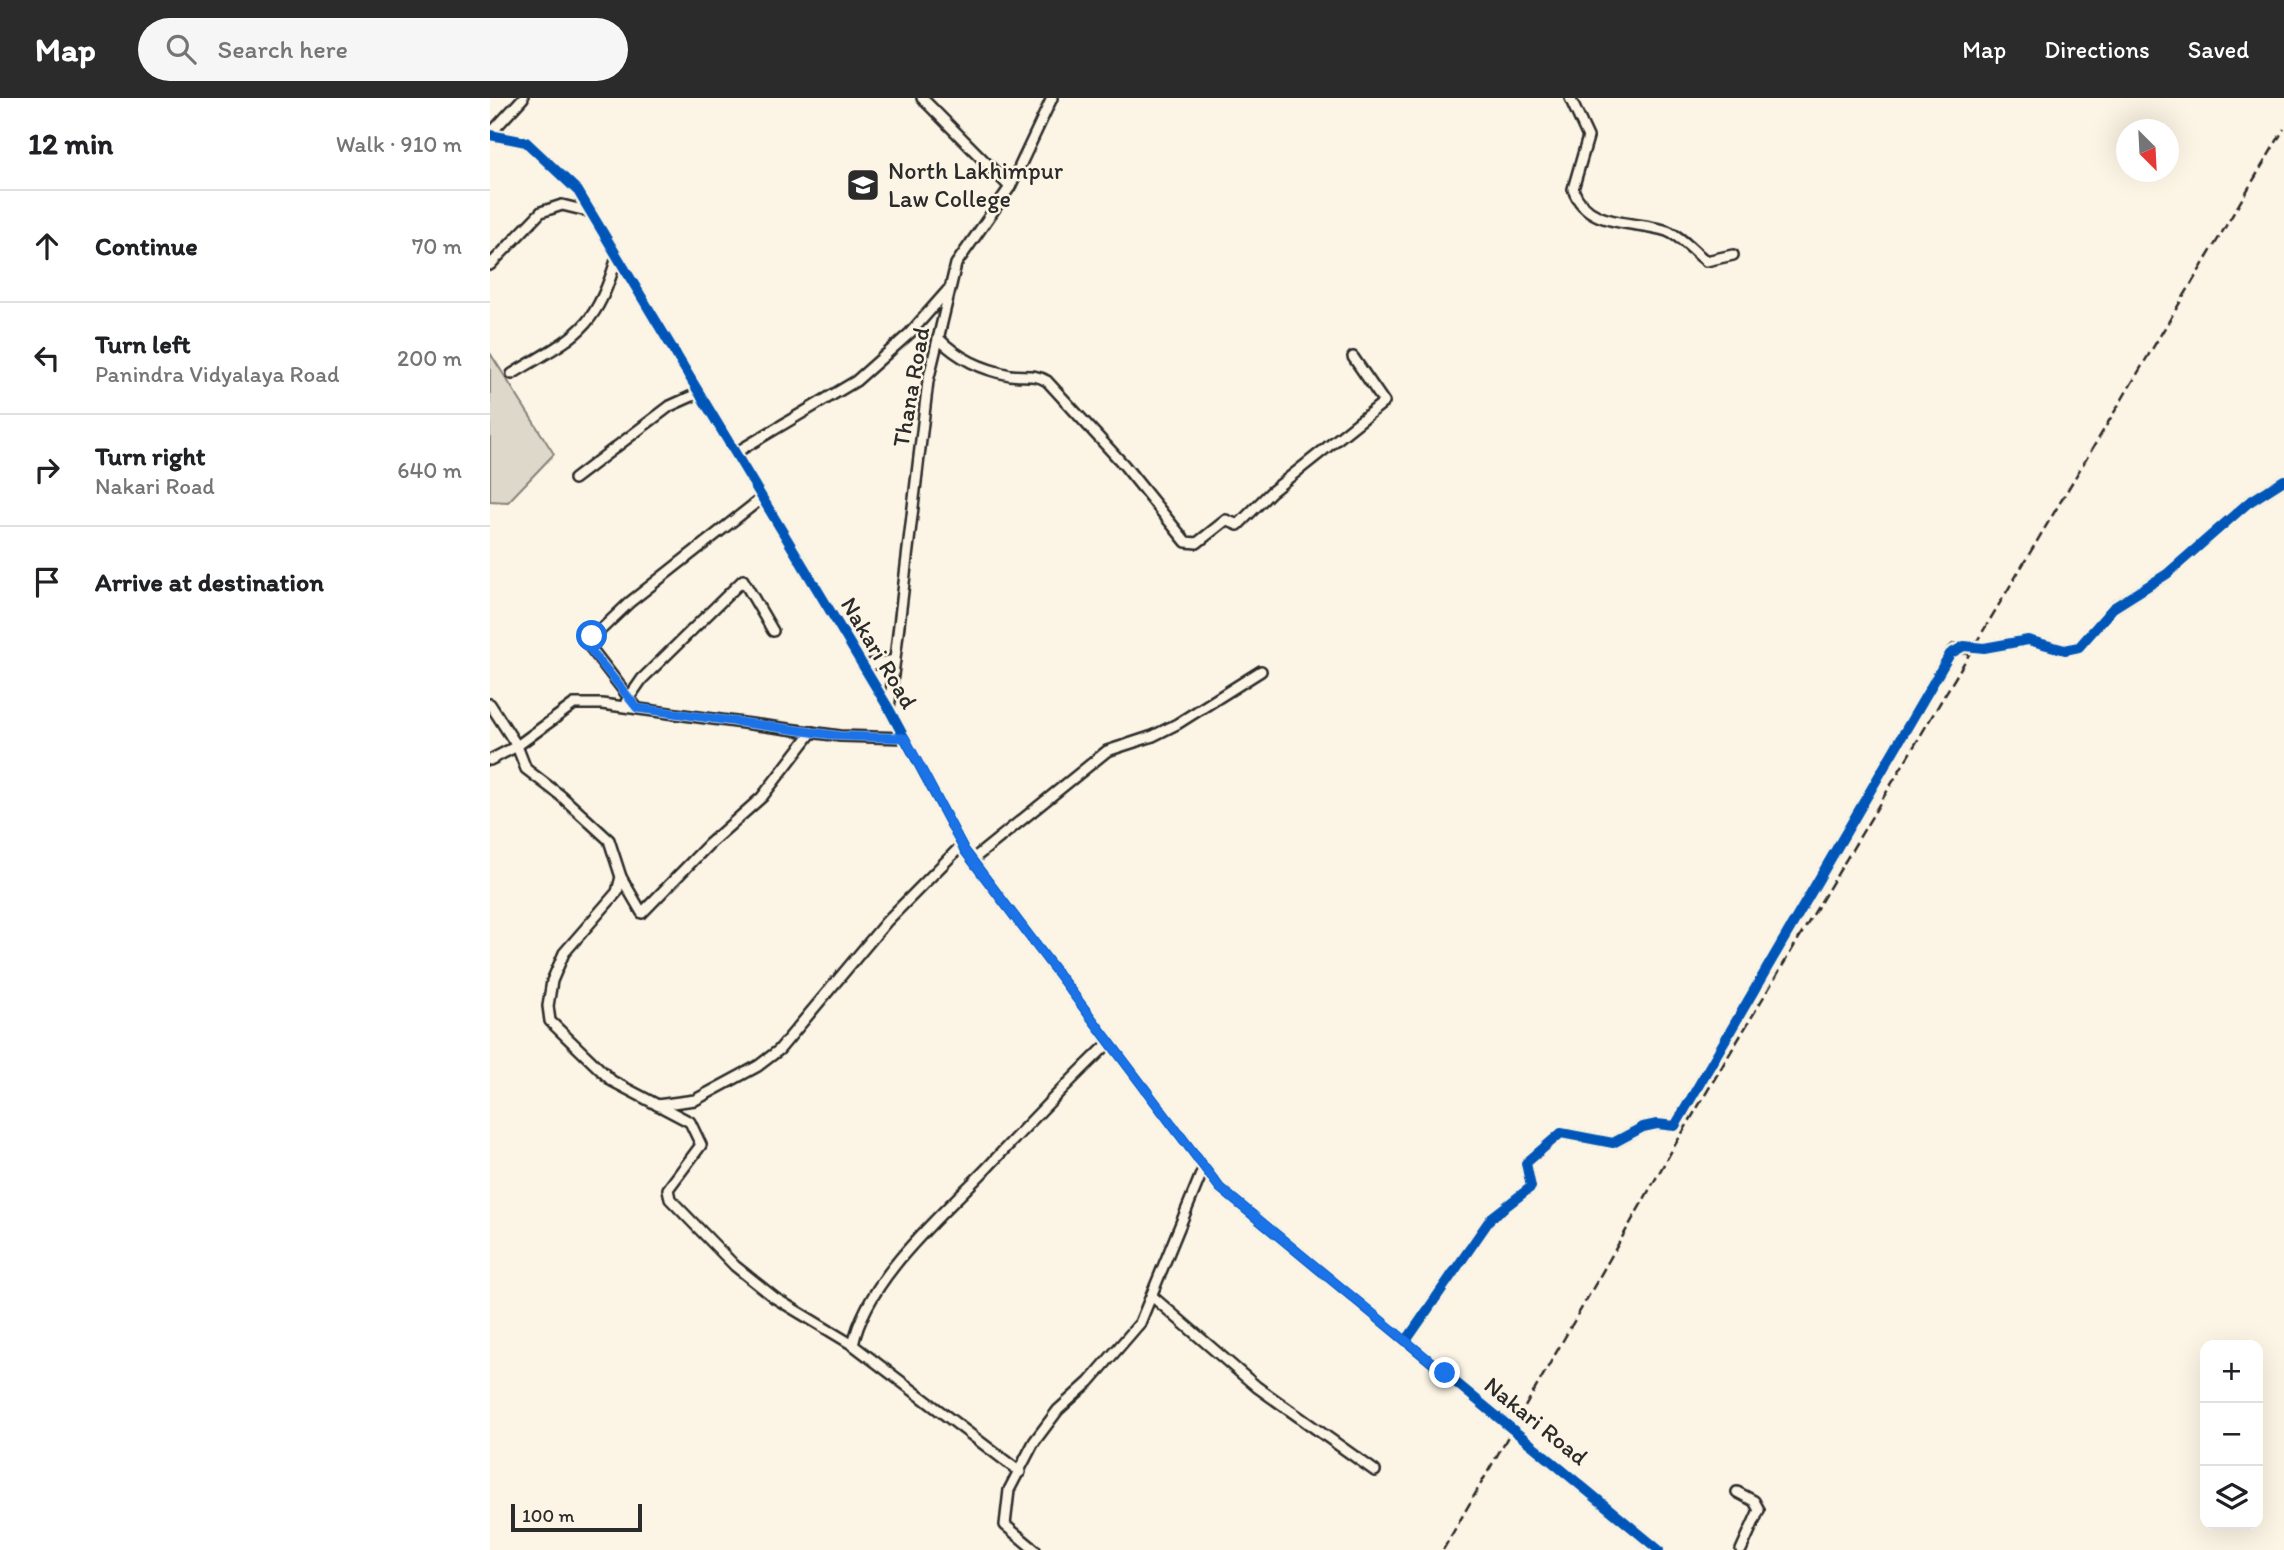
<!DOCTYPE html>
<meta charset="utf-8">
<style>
:root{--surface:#fff;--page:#f6f6f6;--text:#202124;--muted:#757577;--line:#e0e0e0;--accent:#2b2b2b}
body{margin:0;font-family:Itim,sans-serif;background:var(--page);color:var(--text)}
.controls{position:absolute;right:21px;bottom:21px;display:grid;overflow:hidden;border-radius:14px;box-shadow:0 7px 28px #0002}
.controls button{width:63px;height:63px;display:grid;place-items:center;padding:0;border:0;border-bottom:2px solid var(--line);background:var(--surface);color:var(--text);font:35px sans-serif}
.compass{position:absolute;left:1626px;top:21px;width:63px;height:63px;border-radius:50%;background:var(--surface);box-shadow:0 7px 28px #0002;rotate:156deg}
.scale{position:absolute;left:21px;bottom:18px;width:131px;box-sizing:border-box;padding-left:7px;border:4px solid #2b2b2b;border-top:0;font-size:19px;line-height:24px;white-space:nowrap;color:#2b2b2b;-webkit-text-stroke:5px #fcf5e5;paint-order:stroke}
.stop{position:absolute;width:21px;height:21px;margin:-16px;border:5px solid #1a73e8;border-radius:50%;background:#fff}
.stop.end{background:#1a73e8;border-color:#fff;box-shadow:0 2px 7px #0008}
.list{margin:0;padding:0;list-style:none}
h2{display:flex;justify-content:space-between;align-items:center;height:91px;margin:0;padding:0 28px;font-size:30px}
h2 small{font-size:23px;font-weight:400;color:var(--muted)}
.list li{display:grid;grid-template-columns:46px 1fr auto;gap:21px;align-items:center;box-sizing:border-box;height:112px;padding:0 28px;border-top:2px solid var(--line)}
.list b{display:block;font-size:26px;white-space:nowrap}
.list p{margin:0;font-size:23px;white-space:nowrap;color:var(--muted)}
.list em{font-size:23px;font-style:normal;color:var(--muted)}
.icon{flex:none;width:38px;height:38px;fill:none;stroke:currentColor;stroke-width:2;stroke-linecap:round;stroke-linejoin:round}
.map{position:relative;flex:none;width:1794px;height:1452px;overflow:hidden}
header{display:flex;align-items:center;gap:42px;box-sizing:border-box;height:98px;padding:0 35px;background:var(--accent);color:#fff}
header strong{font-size:33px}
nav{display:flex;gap:38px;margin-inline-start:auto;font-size:24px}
.search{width:490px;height:63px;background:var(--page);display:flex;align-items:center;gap:18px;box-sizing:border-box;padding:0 24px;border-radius:38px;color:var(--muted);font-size:26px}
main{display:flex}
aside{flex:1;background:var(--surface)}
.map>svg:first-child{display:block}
</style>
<header>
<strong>Map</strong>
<div class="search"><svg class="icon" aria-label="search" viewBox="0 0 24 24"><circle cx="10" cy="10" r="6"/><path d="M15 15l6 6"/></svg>Search here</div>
<nav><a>Map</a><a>Directions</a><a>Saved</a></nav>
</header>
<main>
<aside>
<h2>12 min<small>Walk · 910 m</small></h2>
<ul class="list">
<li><svg class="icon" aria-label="ahead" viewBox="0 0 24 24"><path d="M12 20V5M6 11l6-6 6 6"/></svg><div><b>Continue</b></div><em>70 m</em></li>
<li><svg class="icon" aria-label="left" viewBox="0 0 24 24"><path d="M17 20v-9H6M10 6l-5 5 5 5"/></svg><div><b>Turn left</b><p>Panindra Vidyalaya Road</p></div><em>200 m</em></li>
<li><svg class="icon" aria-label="right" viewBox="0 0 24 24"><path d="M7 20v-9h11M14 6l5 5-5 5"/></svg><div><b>Turn right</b><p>Nakari Road</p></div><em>640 m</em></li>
<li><svg class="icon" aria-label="arrive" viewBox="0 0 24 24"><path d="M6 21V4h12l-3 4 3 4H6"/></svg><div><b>Arrive at destination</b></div></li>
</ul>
</aside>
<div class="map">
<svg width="1794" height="1452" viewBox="0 0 1794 1452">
<rect width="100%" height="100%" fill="#fcf5e5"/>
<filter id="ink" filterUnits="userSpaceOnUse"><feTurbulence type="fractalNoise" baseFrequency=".0143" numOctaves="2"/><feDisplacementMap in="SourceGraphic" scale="14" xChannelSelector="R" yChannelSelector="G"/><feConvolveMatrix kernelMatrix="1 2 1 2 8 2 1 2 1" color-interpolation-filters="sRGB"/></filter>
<g filter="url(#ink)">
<path fill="#ded8ca" stroke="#84827a" stroke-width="2" d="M0,255L64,356L18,404L0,403Z"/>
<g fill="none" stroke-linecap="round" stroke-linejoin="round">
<defs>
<g id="minor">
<path d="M432,0L520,89"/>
<path d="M1080,0L1098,39L1083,91C1097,131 1144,122 1177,133C1191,138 1205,155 1216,163L1243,157"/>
<path d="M0,36L33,0"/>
<path d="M0,37L36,44L88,93L399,611L475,753L730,1090L1169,1452"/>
<path d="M0,167L51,114L72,107L101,114"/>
<path d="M448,240C469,261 491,271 520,277C534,279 544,275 557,283L634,367L696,444L707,445L736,422L748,427L781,394L894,304L863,259"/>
<path d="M22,276C86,237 105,234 127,159"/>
<path d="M245,355L366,283L420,235L458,192"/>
<path d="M84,381L180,308L209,295"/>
<path d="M1494,550L1538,542L1575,552L1589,549L1623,510L1677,476L1758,405L1794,382"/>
<path d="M373,568L405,562"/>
<path d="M136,604L152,581L253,482L283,533"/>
<path d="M0,606L27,648L84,606H112L350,638L415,640"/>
<path d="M147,610L97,545L140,504L272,400"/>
<path d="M399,611L438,283L466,166L520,89L562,0"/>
<path d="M0,662L27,648L36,671L70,697L119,742L131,779L152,815L219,746L272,699L322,634"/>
<path d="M482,762L617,653L663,638L687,626L771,573"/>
<path d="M131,779L127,794L74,855L62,883L58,908L60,923L122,983L200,1024L211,1047L178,1091L180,1101L245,1168L285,1200L363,1247"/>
<path d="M167,1007L205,1002L268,968L289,952L397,823L472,747"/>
<path d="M663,1199L767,1289L885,1373"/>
<path d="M916,1243L1001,1120L1041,1089L1036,1065L1071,1035L1123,1045L1153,1029L1167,1026L1185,1028L1460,556L1466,551L1480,549"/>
<path d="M530,1374L363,1247C377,1180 451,1118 497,1070C537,1027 577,985 620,944"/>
<path d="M1247,1394L1264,1403L1269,1412L1251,1452"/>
<path d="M545,1452L515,1427L519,1392L544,1344L568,1312L599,1284L650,1225L714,1069"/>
</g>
</defs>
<use href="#minor" stroke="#2b2b2b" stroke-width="14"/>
<use href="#minor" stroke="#fcf5e5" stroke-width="9"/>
<path stroke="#2b2b2b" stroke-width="2.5" stroke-dasharray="10 5" stroke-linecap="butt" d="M953,1452L1185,1047L1794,31"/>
<defs>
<g id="cycleway">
<path d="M0,37L36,44L88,93L399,611L475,753L730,1090L1169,1452"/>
<path d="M916,1243L1001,1120L1041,1089L1036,1065L1071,1035L1123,1045L1153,1029L1167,1026L1185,1028L1460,556L1474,548L1494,550L1538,542L1575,552L1589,549L1623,510L1677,476L1758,405L1794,382"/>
</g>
</defs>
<use href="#cycleway" stroke="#fcf5e5" stroke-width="15"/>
<use href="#cycleway" stroke="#0057b8" stroke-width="10"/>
</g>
</g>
<g fill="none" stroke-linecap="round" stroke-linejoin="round" filter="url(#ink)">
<path stroke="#1a73e8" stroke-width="9" d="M102,538L97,545L100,551L147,610L350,638L415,640L475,753L730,1090L955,1275"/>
</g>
<defs>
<symbol id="university-square" viewBox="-11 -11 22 22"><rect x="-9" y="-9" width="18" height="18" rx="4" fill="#2b2b2b" stroke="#fcf5e5"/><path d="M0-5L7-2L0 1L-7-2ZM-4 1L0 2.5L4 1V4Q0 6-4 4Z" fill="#fff"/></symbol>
</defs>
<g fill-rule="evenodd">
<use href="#university-square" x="354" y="68" width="38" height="38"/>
</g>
<g text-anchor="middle" stroke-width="5" stroke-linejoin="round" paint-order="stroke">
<g font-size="24" fill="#2b2b2b" stroke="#fcf5e5" text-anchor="start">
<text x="398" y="81">North Lakhimpur<tspan x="398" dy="28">Law College</tspan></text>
</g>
<g font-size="24" fill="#2b2b2b" stroke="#fcf5e5">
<text transform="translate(421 289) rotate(-80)" y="8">Thana Road</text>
<text transform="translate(389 555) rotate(59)" y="8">Nakari Road</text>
<text transform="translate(1046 1323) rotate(39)" y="8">Nakari Road</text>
</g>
</g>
</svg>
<div class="controls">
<button>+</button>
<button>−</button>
<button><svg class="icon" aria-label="layers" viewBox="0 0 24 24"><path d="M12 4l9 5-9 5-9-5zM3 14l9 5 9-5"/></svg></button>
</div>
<svg class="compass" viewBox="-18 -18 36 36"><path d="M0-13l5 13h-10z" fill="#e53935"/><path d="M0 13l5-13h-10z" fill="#757577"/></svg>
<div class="scale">100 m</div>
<div class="stop" style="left:102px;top:538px"></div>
<div class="stop end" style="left:955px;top:1275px"></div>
</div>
</main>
